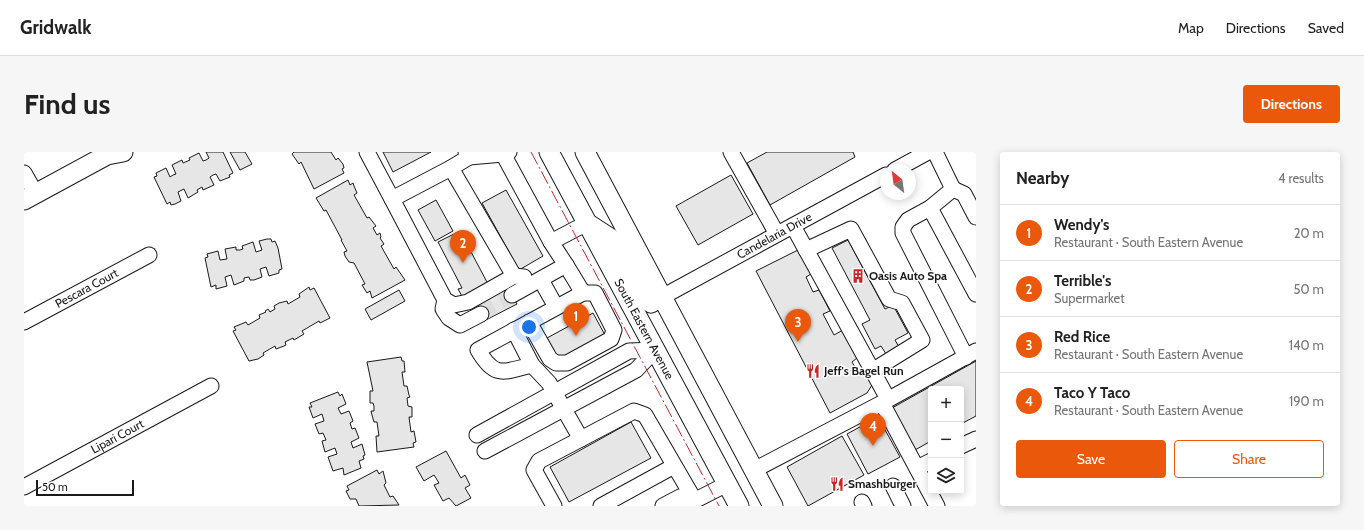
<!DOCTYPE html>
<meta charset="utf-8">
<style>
:root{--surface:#fff;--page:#f6f6f6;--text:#222;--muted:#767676;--line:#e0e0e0;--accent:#ea580c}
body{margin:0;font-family:Cabin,sans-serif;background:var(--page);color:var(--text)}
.controls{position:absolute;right:12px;bottom:12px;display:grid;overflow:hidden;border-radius:4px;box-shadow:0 2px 10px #0003}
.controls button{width:36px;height:36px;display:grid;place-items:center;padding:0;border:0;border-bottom:1px solid var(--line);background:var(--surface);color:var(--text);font:20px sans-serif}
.compass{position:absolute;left:856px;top:12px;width:36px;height:36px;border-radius:50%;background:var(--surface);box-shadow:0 2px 10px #0003;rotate:331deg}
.scale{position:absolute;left:12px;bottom:10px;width:98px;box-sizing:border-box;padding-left:4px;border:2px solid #1a1a1a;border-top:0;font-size:11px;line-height:14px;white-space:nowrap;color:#1a1a1a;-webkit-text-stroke:3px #fff;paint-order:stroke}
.you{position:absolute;left:505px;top:175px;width:14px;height:14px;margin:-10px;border:3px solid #fff;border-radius:50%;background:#1a73e8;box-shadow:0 0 0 6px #1a73e833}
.badge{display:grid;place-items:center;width:26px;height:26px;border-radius:50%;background:var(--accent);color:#fff;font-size:13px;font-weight:700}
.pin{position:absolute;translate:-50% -33px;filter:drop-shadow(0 1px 2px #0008)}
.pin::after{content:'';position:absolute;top:21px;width:14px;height:12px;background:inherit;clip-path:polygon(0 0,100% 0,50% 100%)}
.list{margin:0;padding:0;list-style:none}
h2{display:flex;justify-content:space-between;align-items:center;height:52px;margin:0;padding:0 16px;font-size:17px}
h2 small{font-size:13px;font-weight:400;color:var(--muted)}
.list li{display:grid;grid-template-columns:26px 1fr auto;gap:12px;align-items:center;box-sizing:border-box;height:56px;padding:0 16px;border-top:1px solid var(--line)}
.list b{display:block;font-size:15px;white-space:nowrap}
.list p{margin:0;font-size:13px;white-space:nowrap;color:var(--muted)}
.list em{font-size:13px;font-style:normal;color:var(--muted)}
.actions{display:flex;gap:8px;padding:12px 16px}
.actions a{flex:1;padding:9px 0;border:1px solid var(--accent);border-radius:4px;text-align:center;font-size:14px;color:var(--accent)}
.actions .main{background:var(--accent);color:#fff}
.icon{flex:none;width:22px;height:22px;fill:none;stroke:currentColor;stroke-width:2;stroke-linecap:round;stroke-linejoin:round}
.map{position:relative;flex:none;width:952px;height:354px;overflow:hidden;border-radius:4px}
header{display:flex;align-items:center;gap:24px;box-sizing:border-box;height:56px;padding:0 20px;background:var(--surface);border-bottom:1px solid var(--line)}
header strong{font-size:19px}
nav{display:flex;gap:22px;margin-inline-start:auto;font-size:14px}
.intro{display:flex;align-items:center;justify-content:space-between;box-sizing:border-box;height:96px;padding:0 24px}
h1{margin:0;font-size:28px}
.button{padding:10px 18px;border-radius:4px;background:var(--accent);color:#fff;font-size:14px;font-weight:700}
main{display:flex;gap:24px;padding:0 24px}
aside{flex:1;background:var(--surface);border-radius:4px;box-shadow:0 2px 10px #0003}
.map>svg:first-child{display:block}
</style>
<header>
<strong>Gridwalk</strong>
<nav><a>Map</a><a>Directions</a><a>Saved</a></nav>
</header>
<div class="intro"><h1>Find us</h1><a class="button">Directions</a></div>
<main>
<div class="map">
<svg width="952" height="354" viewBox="0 0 952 354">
<rect width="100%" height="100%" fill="#fff"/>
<g fill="#e6e6e6" stroke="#1a1a1a">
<path d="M182,0H199L209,21L205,23L206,25L196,29L192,22L189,23L186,25L190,33L179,38L178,35L173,38L174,40L164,46L160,37L154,40L157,49L151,52L147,53L146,50L143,52L130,25L133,24L132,21L142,16L146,25L149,23L152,22L148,13L158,8L159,11L166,8L165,6L175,1L179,9L182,8L185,6Z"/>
<path d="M206,0H221L228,12L216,18Z"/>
<path d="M270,0H307L312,8L314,6L319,12L320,16L318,17L320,21L290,37L277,10L275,12L268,2Z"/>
<path d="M359,0H407L369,20Z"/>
<path d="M743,0H829L831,5L746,53L723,11Z"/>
<path d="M707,23L729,62L674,93L652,54Z"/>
<path d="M324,28L326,33L329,31L330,34L333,41L330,43L343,66L345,65L352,74L349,76L353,83L356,81L357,85L356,86L360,92L357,94L370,117L372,115L381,128L348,146L346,139L343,141L338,133L341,132L330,111L325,110L321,104L320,100L323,99L317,88H318L302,58L300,59L292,46Z"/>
<path d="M482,38L519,104L495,118L458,51Z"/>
<path d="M412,48L429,79L411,89L394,58Z"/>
<path d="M436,79L464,132L439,146L434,137L438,136L414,90Z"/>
<path d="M243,87H247L248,90L251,89L254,96L258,117L255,118V121L245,124L242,115L236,117L238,125L230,128H226L225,125L220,126V129L210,133L207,123L201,125L203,134L192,137V133L187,135L181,106L184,105L183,102L194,99L196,108L203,107L201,97L212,95V98H216L219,97L218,94L229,90L232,100L238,98L235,89Z"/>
<path d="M824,88L861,157L869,153L884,181L871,188L875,195L862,202L857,194L851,197L838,172L846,168L808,96Z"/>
<path d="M774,98L787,122L782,125L789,140L795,138L806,159L799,162L810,183L819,178L833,206L828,210L833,219L839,217L848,233L843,241L806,261L732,119Z"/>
<path d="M483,134L493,152L460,169L451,151Z"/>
<path d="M285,135L286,138L290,136L306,166L296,171L295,169L278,179L280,182L270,188L269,186L261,190L262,193L260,194L252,197L251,194L239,201L240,203L234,207L225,209L209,179L212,178L210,175L222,170L224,173L236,166L235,163L242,160L241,159L244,157L246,160L251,157L250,154L255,151L263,149L264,152L276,145L275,142Z"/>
<path d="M375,138L381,149L347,168L341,157Z"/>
<path d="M569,161L581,183L535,208L523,186Z"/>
<path d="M377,205L378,209H380L381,220H378L380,234H383L385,243L386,245L383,246L384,254L388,255V265H385L387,280L390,279L392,290L389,291L390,295L353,300L352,284H355L353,270H350L348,263L347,259H350V254L349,251H346V239H349L343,210Z"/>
<path d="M952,209V264L937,272V237H907V289L891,298L868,256Z"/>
<path d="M314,240L316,244L318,242L322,252L314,256L317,262L325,259L329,269L326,271L328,277L331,276L335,286L327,290L329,296L338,292L341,303L339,304L340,307L335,309L337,316L320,323L319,316L309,319L304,305L313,302L311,296L301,300L298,289L302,288L299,281L295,282L291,272L300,269L298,262L289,266L285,255H288L286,251Z"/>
<path d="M854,265L876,305L844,322L823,282Z"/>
<path d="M607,270L627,306L545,350L526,315Z"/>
<path d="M818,284L840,323L784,354L763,315Z"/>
<path d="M422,299L437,326L441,323L446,333L441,336L447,346L432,354L425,346L419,349L410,333L415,331L410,323L400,329L392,315Z"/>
<path d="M353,318L355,322L359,319L362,331L360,333L366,345L369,344L375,353L335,354L332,347H326L322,339L325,338L323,334Z"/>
</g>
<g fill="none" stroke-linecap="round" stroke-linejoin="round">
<path stroke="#ddd" stroke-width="15" stroke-dasharray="15 8" stroke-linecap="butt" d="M457,162L488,143"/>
<defs>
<g id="minor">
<path d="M343,0L368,47"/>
<path d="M442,0L445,5L427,16L490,124L500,125"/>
<path d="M478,0L527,90L542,113L488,143"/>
<path d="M707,0L753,82"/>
<path d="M911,0L929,37L906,56L884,68L879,75V81L942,205"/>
<path d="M445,5L479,2L485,0"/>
<path d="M427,16L368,47L421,148L430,153L444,150L490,124"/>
<path d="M871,18L904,0"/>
<path d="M0,21L12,42"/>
<path d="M929,37L940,42L952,65"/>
<path d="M906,56L952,142"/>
<path d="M769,74L864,247"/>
<path d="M527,90L563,71"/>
<path d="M782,98L827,77L865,147L878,151L898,188L848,219"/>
<path d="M542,113L559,141"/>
<path d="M517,128L532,155"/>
<path id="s1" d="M638,145L862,23"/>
<path d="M421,148L419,157L425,166L436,173L457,162"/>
<path id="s2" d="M0,170L125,103"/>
<path d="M505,170L526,207L532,211H543L587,187L590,178L571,141H559L454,198C471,227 479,220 508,213"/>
<path d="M490,178L508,213L525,231L557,287"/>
<path d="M858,251L952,199"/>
<path d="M453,283L605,199L631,198"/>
<path d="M937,294L952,287"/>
<path d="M461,299L612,218L631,198"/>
<path d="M893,316L907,309"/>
<path d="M730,318L858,251L913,354"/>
<path d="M869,334L879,354"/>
<path id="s3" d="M0,335L187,234"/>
<path d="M838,350L840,354"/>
<path d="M530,354L510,318L515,309L610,259L621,263L671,349"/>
<path d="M577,354L650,314"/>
<path d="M639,354L656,345L664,352L703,332"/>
</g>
<g id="major">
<path id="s4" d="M525,0L715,354"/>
<path d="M561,0L749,354"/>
<path d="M0,48L83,3L99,0"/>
<path d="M566,73L586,86L621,146L627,151L638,145"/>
</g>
</defs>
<use href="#minor" stroke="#1a1a1a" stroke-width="17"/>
<use href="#major" stroke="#1a1a1a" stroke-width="21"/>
<use href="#minor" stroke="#fff" stroke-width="15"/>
<use href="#major" stroke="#fff" stroke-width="19"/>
<path stroke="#c62828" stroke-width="1" stroke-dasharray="14 3 2 3" stroke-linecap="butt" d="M507,0L695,354"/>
</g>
<defs>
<symbol id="building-bare" viewBox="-9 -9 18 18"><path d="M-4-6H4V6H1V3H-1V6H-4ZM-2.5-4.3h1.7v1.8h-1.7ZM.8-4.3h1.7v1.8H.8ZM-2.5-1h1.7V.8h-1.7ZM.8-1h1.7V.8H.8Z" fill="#c62828" stroke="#fff" stroke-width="2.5" paint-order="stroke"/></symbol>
<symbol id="restaurant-bare" viewBox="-9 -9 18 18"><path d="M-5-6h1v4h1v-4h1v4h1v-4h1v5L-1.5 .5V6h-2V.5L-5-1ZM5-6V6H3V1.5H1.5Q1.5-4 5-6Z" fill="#c62828" stroke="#fff" stroke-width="2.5" paint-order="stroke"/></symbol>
</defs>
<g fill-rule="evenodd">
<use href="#building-bare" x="824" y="114" width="20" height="20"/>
<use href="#restaurant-bare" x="779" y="209" width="20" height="20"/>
<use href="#restaurant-bare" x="803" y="322" width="20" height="20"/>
</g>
<g text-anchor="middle" stroke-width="3" stroke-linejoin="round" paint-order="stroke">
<g font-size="12" fill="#1a1a1a" stroke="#fff">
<text dy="4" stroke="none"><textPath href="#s1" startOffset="128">Candelaria Drive</textPath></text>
<text dy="4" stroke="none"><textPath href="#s2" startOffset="71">Pescara Court</textPath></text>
<text dy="4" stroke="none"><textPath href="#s4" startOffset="201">South Eastern Avenue</textPath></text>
<text dy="4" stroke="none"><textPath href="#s3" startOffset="106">Lipari Court</textPath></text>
</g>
<g font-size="12" font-weight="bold" fill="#1a1a1a" stroke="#fff" text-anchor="start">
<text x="845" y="128">Oasis Auto Spa</text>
<text x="800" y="223">Jeff's Bagel Run</text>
<text x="824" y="336">Smashburger</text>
</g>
</g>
</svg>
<div class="controls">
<button>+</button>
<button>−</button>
<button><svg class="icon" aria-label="layers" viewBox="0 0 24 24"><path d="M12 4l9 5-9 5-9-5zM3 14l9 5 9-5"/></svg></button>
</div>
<svg class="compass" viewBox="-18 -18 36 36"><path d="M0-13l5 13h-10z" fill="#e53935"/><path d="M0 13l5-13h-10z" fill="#767676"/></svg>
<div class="scale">50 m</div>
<div class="you"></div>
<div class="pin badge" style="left:552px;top:184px">1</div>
<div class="pin badge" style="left:439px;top:111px">2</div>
<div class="pin badge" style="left:774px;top:190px">3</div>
<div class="pin badge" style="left:849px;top:294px">4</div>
</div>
<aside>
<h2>Nearby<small>4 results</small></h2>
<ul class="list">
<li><span class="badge">1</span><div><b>Wendy's</b><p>Restaurant · South Eastern Avenue</p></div><em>20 m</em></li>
<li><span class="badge">2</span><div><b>Terrible's</b><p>Supermarket</p></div><em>50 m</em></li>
<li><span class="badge">3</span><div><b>Red Rice</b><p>Restaurant · South Eastern Avenue</p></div><em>140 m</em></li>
<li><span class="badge">4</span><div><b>Taco Y Taco</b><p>Restaurant · South Eastern Avenue</p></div><em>190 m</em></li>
</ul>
<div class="actions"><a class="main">Save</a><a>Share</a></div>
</aside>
</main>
